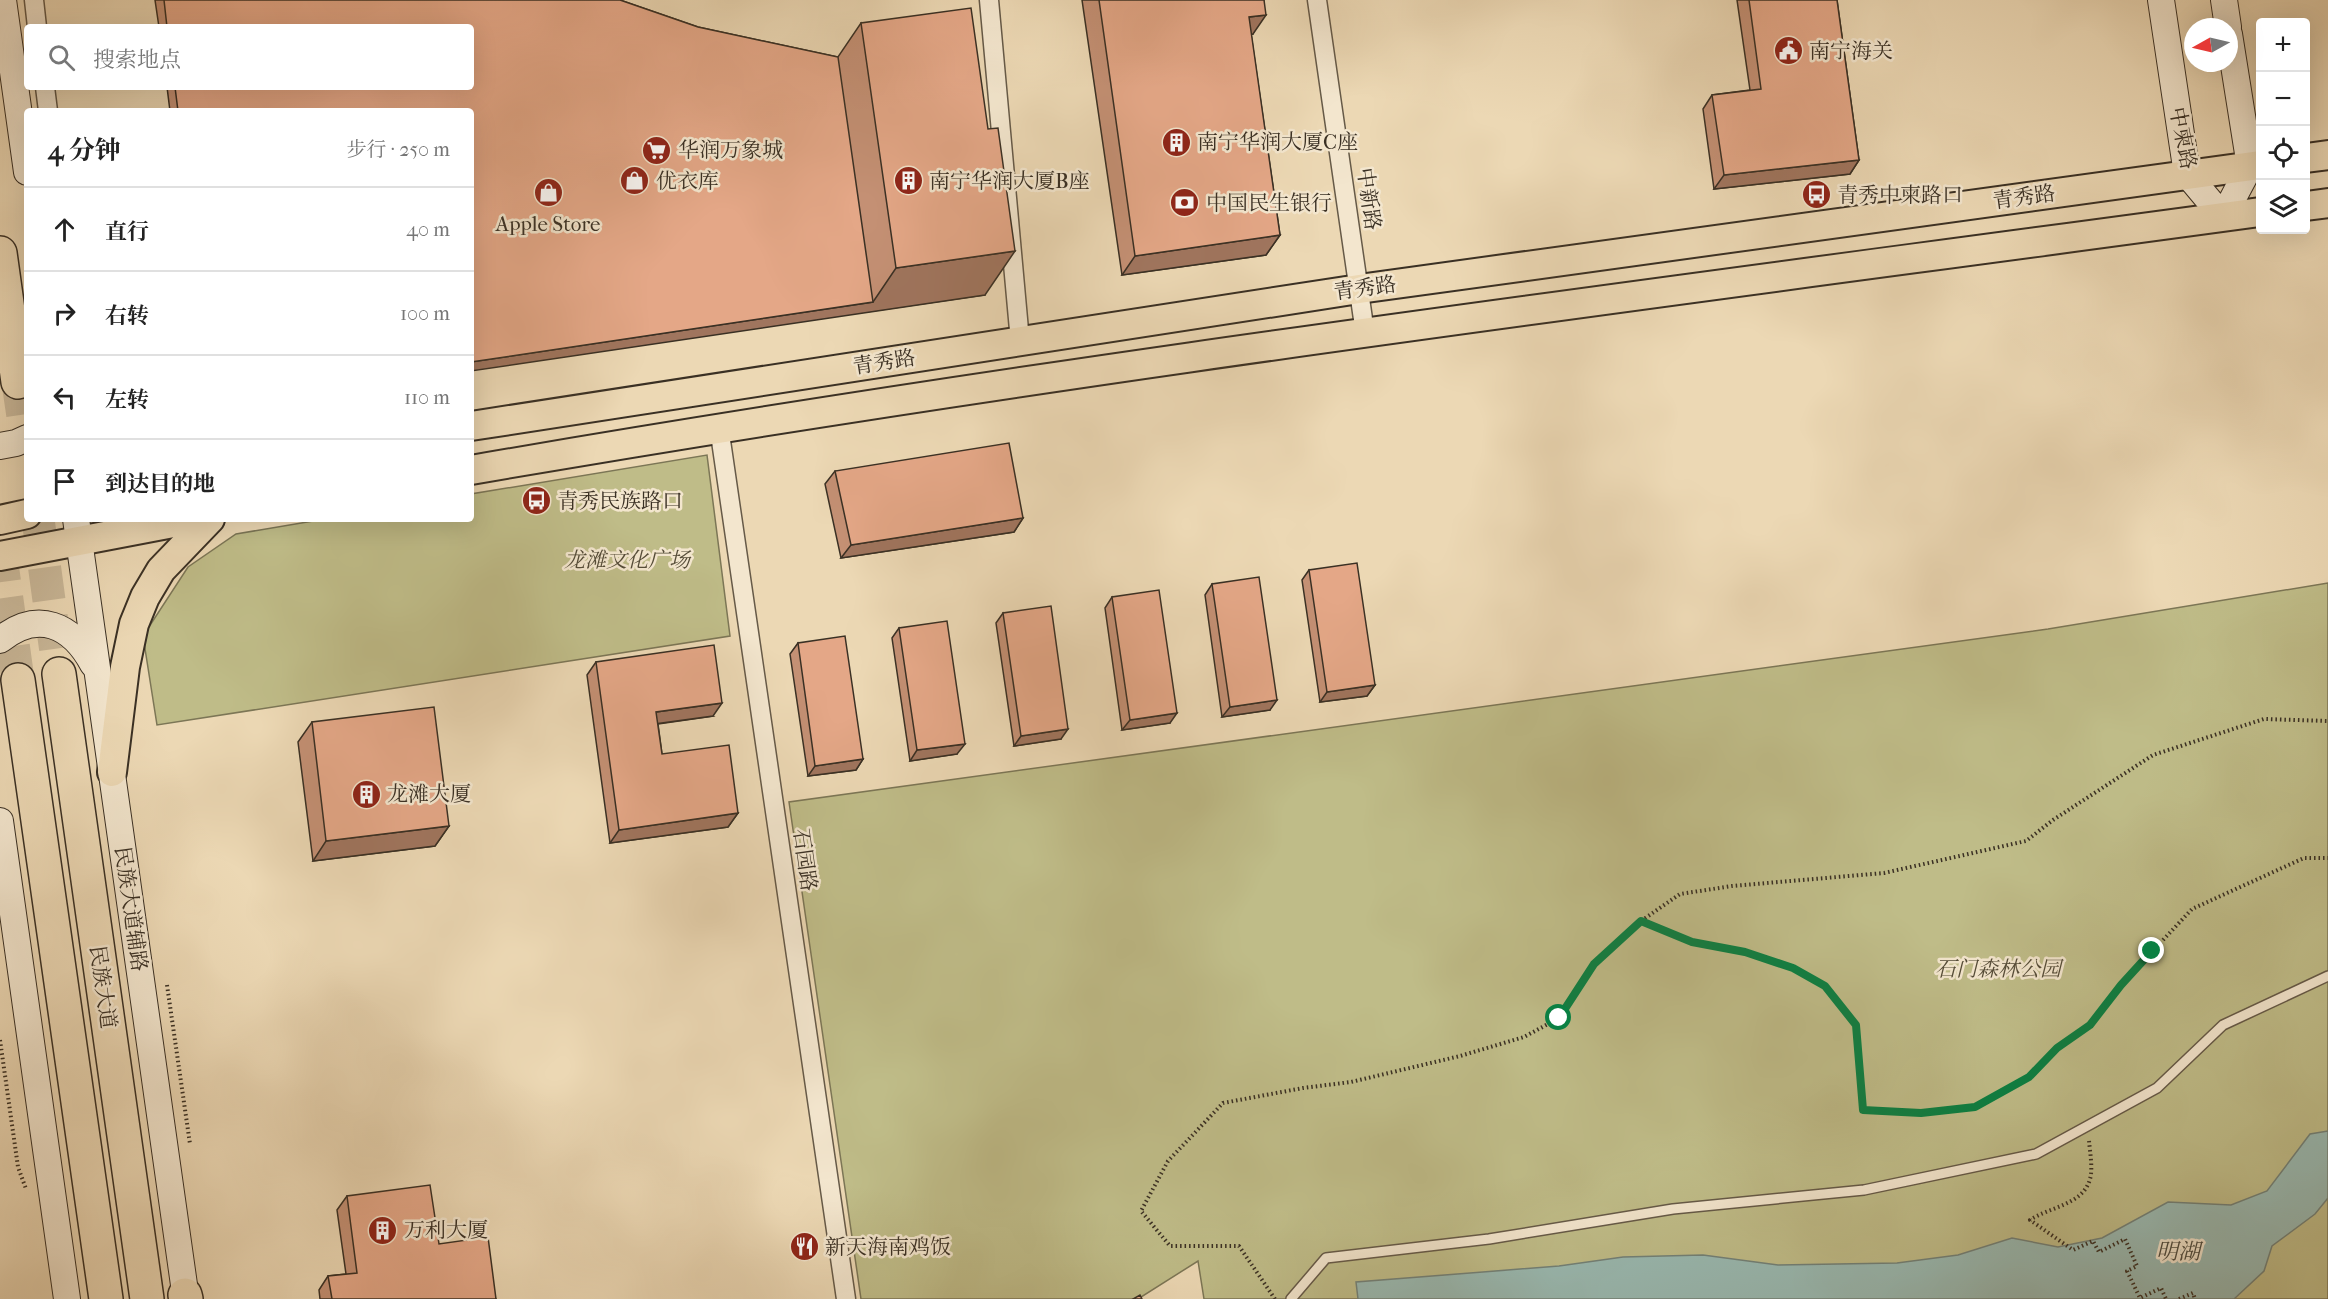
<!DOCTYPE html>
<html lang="zh">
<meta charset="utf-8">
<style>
:root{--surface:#fff;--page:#f2f2f2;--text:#222;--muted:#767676;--line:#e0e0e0}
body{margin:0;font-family:"IM FELL French Canon","Noto Serif SC",serif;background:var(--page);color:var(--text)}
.controls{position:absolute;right:18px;top:18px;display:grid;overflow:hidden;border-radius:6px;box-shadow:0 6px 24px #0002}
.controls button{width:54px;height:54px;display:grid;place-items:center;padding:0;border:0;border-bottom:2px solid var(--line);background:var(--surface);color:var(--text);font:30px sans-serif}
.compass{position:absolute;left:2184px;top:18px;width:54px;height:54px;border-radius:50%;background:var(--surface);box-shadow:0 6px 24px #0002;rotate:262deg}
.stop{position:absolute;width:18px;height:18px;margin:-14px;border:4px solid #0b8043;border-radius:50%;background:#fff}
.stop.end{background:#0b8043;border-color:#fff;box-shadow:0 2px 6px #0008}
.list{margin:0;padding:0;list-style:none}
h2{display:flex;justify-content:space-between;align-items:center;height:78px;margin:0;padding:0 24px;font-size:26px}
h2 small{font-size:20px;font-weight:400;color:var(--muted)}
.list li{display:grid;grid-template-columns:39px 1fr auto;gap:18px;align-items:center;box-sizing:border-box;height:84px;padding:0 24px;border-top:2px solid var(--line)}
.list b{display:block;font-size:22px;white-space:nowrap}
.list em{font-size:20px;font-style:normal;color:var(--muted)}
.icon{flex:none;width:33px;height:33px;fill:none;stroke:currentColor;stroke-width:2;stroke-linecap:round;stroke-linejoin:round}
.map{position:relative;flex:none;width:2328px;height:1299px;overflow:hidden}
.search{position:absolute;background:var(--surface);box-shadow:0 6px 24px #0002;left:24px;top:24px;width:450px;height:66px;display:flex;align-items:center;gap:15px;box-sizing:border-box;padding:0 21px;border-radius:6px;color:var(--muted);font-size:22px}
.panel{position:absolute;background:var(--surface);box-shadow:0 6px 24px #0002;left:24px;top:108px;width:450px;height:414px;border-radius:6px}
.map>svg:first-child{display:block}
</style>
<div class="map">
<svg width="2328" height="1299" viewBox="0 0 2328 1299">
<rect width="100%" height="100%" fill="#ecd8b4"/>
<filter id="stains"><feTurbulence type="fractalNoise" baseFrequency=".00333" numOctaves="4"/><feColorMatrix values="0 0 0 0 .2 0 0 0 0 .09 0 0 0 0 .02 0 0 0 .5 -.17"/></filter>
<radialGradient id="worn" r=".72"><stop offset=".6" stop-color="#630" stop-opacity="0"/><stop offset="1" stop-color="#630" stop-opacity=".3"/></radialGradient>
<g fill="#bfbc88" stroke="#7c7656" stroke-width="1.5">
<path d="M707,455L730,636L157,725L143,636L188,567L236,534L325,519H471V494Z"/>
<path d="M2328,583V1299H1204L1198,1261L1138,1299H861L789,802L2048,629Z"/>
</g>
<path fill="#99b9b1" stroke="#738279" stroke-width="1.5" d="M2328,1131V1198L2315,1214L2272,1246L2264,1271L2234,1299H1358L1356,1282L1559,1266L1623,1257L1703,1255L1778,1265L1897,1263L1958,1255L2012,1238L2058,1247L2102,1238L2168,1202L2231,1205L2267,1191L2310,1134Z"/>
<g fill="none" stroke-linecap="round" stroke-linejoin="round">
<g stroke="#c8b697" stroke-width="33" stroke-dasharray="33 16" stroke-linecap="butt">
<path d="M18,382L27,444"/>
<path d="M38,519L59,674"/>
<path d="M0,549L18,680"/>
</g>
<defs>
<path id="lane" d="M1291,1299L1326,1258L1489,1239L1673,1209L1864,1190L2036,1154L2157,1088L2223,1025L2328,976"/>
<g id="street">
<path d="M34,0L37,27"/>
<path d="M989,0L1020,341"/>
<path d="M1317,0L1365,333"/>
<path d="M45,87L48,111"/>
<path d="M719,427L846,1299"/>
</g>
<g id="secondary">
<path d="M3,0L27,172"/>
<path d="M2161,0L2187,174L2223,217L2250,166L2229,34"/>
<path d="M2224,0L2228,27"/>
<path d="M0,446L16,443L27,438"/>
<path d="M76,519L186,1299"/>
<path d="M0,640C38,609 72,625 93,664"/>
<path d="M0,821L67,1299"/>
</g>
<g id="primary">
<path d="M2306,158L2328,155"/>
<path d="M2306,206L2328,203"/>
<path d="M471,426L1359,289L2260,165"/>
<path d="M471,470C1065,367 1663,293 2260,212"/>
<path d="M0,520L27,514"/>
<path d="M0,556L194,519"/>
<path d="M112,772L125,667L134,624L145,597L161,570L210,519"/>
</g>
<g id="highway">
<path d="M0,253L18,382"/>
<path d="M59,674L147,1299"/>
<path d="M18,680L106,1299"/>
<path d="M185,1295L186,1299"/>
</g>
</defs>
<use href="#lane" stroke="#665a48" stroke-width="12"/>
<use href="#street" stroke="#665a48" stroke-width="21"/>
<use href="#secondary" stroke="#3a3024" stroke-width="28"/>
<use href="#primary" stroke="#3a3024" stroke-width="32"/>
<use href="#highway" stroke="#3a3024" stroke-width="36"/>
<g stroke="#3a3024" stroke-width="4" stroke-dasharray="1.5 3" stroke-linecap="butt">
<path d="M1642,921L1692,942L1745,952L1793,968L1825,986L1856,1025L1863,1110L1921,1113L1975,1107L2029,1077L2057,1048L2090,1025L2121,985L2192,909L2304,858H2328"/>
<path d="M167,985L190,1144"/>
<path d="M0,1040L18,1167L26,1189"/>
<path d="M2089,1141C2090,1152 2093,1169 2090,1179C2083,1205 2049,1207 2030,1220L2073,1250L2093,1241L2099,1252L2125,1239L2137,1266L2127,1271L2140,1298L2161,1288L2166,1299"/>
<path d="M1275,1299L1239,1246H1170L1141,1211L1168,1161L1223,1103L1303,1088L1351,1082L1460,1056L1524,1037L1559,1018L1594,964L1641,921L1680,894L1732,886L1884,873L2026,841L2053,820L2153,755L2264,719L2328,721"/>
<path d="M2179,1299L2193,1293L2195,1299"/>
</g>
<use href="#lane" stroke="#f3e6ce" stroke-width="9"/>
<use href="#street" stroke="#f3e6ce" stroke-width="18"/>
<use href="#secondary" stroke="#f3e6ce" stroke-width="26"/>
<use href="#primary" stroke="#ecd8b4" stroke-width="28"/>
<use href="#highway" stroke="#ecd8b4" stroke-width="33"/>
</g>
<g fill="#c49074" stroke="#3a3024" stroke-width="1.5">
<path d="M155,0H620L698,27L838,57L861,23L985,295L866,312L471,111H170L167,87H471V27H159Z"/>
<path d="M1082,0H1264L1253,34H1251L1280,235L1266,255L1122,275Z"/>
<path d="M1737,0H1837L1859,160L1850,174L1714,189L1703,109L1712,95L1750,90Z"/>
<path d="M835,471L1023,518L1014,532L841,558L825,484Z"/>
<path d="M1309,570L1375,685L1367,696L1320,702L1302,580Z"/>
<path d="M1212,584L1270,710L1222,717L1205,595Z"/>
<path d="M1112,597L1170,723L1122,730L1105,608Z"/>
<path d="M1003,613L1061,739L1014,746L996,623Z"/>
<path d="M899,628L957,754L910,761L892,638Z"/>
<path d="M798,643L863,759L856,770L808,776L790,654Z"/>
<path d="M596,662L713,716L658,724L662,754L738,813L728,827L610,843L587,675Z"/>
<path d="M312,722L449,826L435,846L313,861L298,742Z"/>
<path d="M347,1196L439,1244L496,1299H320L319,1290L328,1276L346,1274L337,1210Z"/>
</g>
<g fill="#a0755e" stroke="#3a3024" stroke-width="1.5">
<path d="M1266,15L1253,34L1235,37L1249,17Z"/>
<path d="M1859,160L1850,174L1714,189L1724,175Z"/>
<path d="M1280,235L1266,255L1122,275L1135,256Z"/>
<path d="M1015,251L985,295L471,371V362L873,302L896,268Z"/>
<path d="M1023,518L1014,532L841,558L851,545Z"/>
<path d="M1375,685L1367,696L1320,702L1327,692Z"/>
<path d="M1277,700L1270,710L1222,717L1230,707Z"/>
<path d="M722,703L713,716L647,725L656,712Z"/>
<path d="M1177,713L1170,723L1122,730L1130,720Z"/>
<path d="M1068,729L1061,739L1014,746L1021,736Z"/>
<path d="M965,744L957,754L910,761L917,750Z"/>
<path d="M863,759L856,770L808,776L815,766Z"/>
<path d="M738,813L728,827L610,843L619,830Z"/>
<path d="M449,826L435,846L313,861L326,841Z"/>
</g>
<g fill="#e4a787" stroke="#3a3024" stroke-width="1.5">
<path d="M164,0H620L698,27L838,57L873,302L471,362V111H178L175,87H471V27H167Z"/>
<path d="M1099,0H1264L1266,15L1249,17L1280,235L1135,256Z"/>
<path d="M1749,0H1837L1859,160L1724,175L1712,95L1761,89Z"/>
<path d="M971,8L988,129L998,128L1015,251L896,268L861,23Z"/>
<path d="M1009,443L1023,518L851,545L835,471Z"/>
<path d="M1357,563L1375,685L1327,692L1309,570Z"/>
<path d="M1259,577L1277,700L1230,707L1212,584Z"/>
<path d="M1159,590L1177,713L1130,720L1112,597Z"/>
<path d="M1051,606L1068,729L1021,736L1003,613Z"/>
<path d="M947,621L965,744L917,750L899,628Z"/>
<path d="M845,636L863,759L815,766L798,643Z"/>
<path d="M714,645L722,703L656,712L662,754L729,745L738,813L619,830L596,662Z"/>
<path d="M434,707L449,826L326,841L312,722Z"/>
<path d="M430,1185L439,1244L488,1237L496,1299H332L328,1276L357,1273L347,1196Z"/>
<path d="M1140,1295L1142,1299H1133Z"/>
</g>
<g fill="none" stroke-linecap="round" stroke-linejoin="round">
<path stroke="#0b8043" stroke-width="8" d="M1559,1018L1594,964L1641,921L1692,942L1745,952L1793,968L1825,986L1856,1025L1863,1110L1921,1113L1975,1107L2029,1077L2057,1048L2090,1025L2121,985L2152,951"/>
</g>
<defs>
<symbol id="civic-disc" viewBox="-11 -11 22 22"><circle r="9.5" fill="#8f2418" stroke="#f3e6ce"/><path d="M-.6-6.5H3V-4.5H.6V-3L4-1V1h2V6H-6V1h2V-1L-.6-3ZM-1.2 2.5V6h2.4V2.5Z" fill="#fff"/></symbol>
<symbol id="building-disc" viewBox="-11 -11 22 22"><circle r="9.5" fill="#8f2418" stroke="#f3e6ce"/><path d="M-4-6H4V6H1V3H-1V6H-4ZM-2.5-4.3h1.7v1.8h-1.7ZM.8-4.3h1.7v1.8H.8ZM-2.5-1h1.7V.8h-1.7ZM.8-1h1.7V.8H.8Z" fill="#fff"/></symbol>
<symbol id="supermarket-disc" viewBox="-11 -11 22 22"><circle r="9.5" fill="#8f2418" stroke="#f3e6ce"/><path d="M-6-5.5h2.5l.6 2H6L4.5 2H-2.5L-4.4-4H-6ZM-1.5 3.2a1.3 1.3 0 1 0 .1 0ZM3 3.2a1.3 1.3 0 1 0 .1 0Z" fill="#fff"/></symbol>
<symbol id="shop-disc" viewBox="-11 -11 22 22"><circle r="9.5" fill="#8f2418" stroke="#f3e6ce"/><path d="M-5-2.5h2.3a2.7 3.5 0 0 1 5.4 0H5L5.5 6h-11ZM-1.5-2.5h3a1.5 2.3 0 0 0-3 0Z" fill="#fff"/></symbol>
<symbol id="bus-disc" viewBox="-11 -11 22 22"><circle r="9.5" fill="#8f2418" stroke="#f3e6ce"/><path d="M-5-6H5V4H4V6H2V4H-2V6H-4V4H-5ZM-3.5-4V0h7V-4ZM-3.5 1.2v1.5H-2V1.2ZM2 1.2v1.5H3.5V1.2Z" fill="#fff"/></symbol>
<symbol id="bank-disc" viewBox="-11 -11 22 22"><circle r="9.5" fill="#8f2418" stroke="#f3e6ce"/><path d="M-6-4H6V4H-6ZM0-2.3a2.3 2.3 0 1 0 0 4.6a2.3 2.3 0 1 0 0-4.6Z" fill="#fff"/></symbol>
<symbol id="restaurant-disc" viewBox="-11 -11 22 22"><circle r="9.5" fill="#8f2418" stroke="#f3e6ce"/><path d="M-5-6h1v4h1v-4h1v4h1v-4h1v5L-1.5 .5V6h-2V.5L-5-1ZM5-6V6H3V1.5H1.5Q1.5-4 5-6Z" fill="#fff"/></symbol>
</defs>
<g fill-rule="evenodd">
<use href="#civic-disc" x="1772" y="34" width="33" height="33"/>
<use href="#building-disc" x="1160" y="126" width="33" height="33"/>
<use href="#supermarket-disc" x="640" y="134" width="33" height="33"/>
<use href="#shop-disc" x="618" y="164" width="33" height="33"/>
<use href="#building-disc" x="892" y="164" width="33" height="33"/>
<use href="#shop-disc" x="532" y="176" width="33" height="33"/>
<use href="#bus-disc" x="1800" y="178" width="33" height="33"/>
<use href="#bank-disc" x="1168" y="186" width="33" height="33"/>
<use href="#bus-disc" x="520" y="484" width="33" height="33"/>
<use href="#building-disc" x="350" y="778" width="33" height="33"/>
<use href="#building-disc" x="366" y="1214" width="33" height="33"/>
<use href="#restaurant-disc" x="788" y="1230" width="33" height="33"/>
</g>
<g text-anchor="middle" stroke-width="5" stroke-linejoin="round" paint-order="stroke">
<g font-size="21" fill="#3a3024" stroke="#f3e6ce" text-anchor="start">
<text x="1809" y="58">南宁海关</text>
<text x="1197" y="149">南宁华润大厦C座</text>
<text x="678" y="157">华润万象城</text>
<text x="656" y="188">优衣库</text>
<text x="929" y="188">南宁华润大厦B座</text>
<text x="1837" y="202">青秀中柬路口</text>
<text x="1206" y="210">中国民生银行</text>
<text x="548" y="231" text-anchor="middle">Apple Store</text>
<text x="557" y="508">青秀民族路口</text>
<text x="387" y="801">龙滩大厦</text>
<text x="404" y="1237">万利大厦</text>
<text x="825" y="1254">新天海南鸡饭</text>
</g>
<g font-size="21" fill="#3a3024" stroke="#f3e6ce">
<text transform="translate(2183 138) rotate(79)" y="7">中柬路</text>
<text transform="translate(2024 197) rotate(-8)" y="7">青秀路</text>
<text transform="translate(1369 199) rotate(82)" y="7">中新路</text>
<text transform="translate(1365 288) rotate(-8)" y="7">青秀路</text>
<text transform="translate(884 362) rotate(-9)" y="7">青秀路</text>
<text transform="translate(805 860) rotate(82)" y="7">石园路</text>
<text transform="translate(131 909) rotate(82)" y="7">民族大道辅路</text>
<text transform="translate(103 987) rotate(82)" y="7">民族大道</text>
</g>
<g font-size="21" font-style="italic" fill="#554c38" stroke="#f3e6ce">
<text x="627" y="567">龙滩文化广场</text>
<text x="1998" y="976">石门森林公园</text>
</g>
<g font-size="22" font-style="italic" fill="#4d4b40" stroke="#f3e6ce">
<text x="2178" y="1259">明湖</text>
</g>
</g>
<rect width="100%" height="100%" filter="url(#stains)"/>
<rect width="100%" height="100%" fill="url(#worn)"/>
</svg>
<div class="controls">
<button>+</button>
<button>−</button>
<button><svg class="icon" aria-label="locate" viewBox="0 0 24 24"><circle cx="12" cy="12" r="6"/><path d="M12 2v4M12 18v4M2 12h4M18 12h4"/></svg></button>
<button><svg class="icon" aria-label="layers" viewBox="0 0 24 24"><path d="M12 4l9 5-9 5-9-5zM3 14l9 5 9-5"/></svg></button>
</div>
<svg class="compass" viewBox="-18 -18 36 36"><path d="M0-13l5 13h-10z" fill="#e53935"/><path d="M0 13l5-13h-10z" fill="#767676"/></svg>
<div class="stop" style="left:1559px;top:1018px"></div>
<div class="stop end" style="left:2152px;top:951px"></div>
<div class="search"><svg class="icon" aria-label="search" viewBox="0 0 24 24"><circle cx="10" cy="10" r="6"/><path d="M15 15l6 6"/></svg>搜索地点</div>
<section class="panel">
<h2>4 分钟<small>步行 · 250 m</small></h2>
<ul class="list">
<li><svg class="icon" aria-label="ahead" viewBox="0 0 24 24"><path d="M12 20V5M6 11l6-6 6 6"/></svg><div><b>直行</b></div><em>40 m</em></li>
<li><svg class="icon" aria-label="right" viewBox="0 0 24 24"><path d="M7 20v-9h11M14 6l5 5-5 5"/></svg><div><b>右转</b></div><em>100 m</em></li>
<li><svg class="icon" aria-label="left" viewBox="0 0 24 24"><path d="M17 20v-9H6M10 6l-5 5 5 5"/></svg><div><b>左转</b></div><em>110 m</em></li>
<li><svg class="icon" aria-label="arrive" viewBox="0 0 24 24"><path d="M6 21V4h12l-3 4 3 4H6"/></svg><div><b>到达目的地</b></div></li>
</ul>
</section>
</div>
